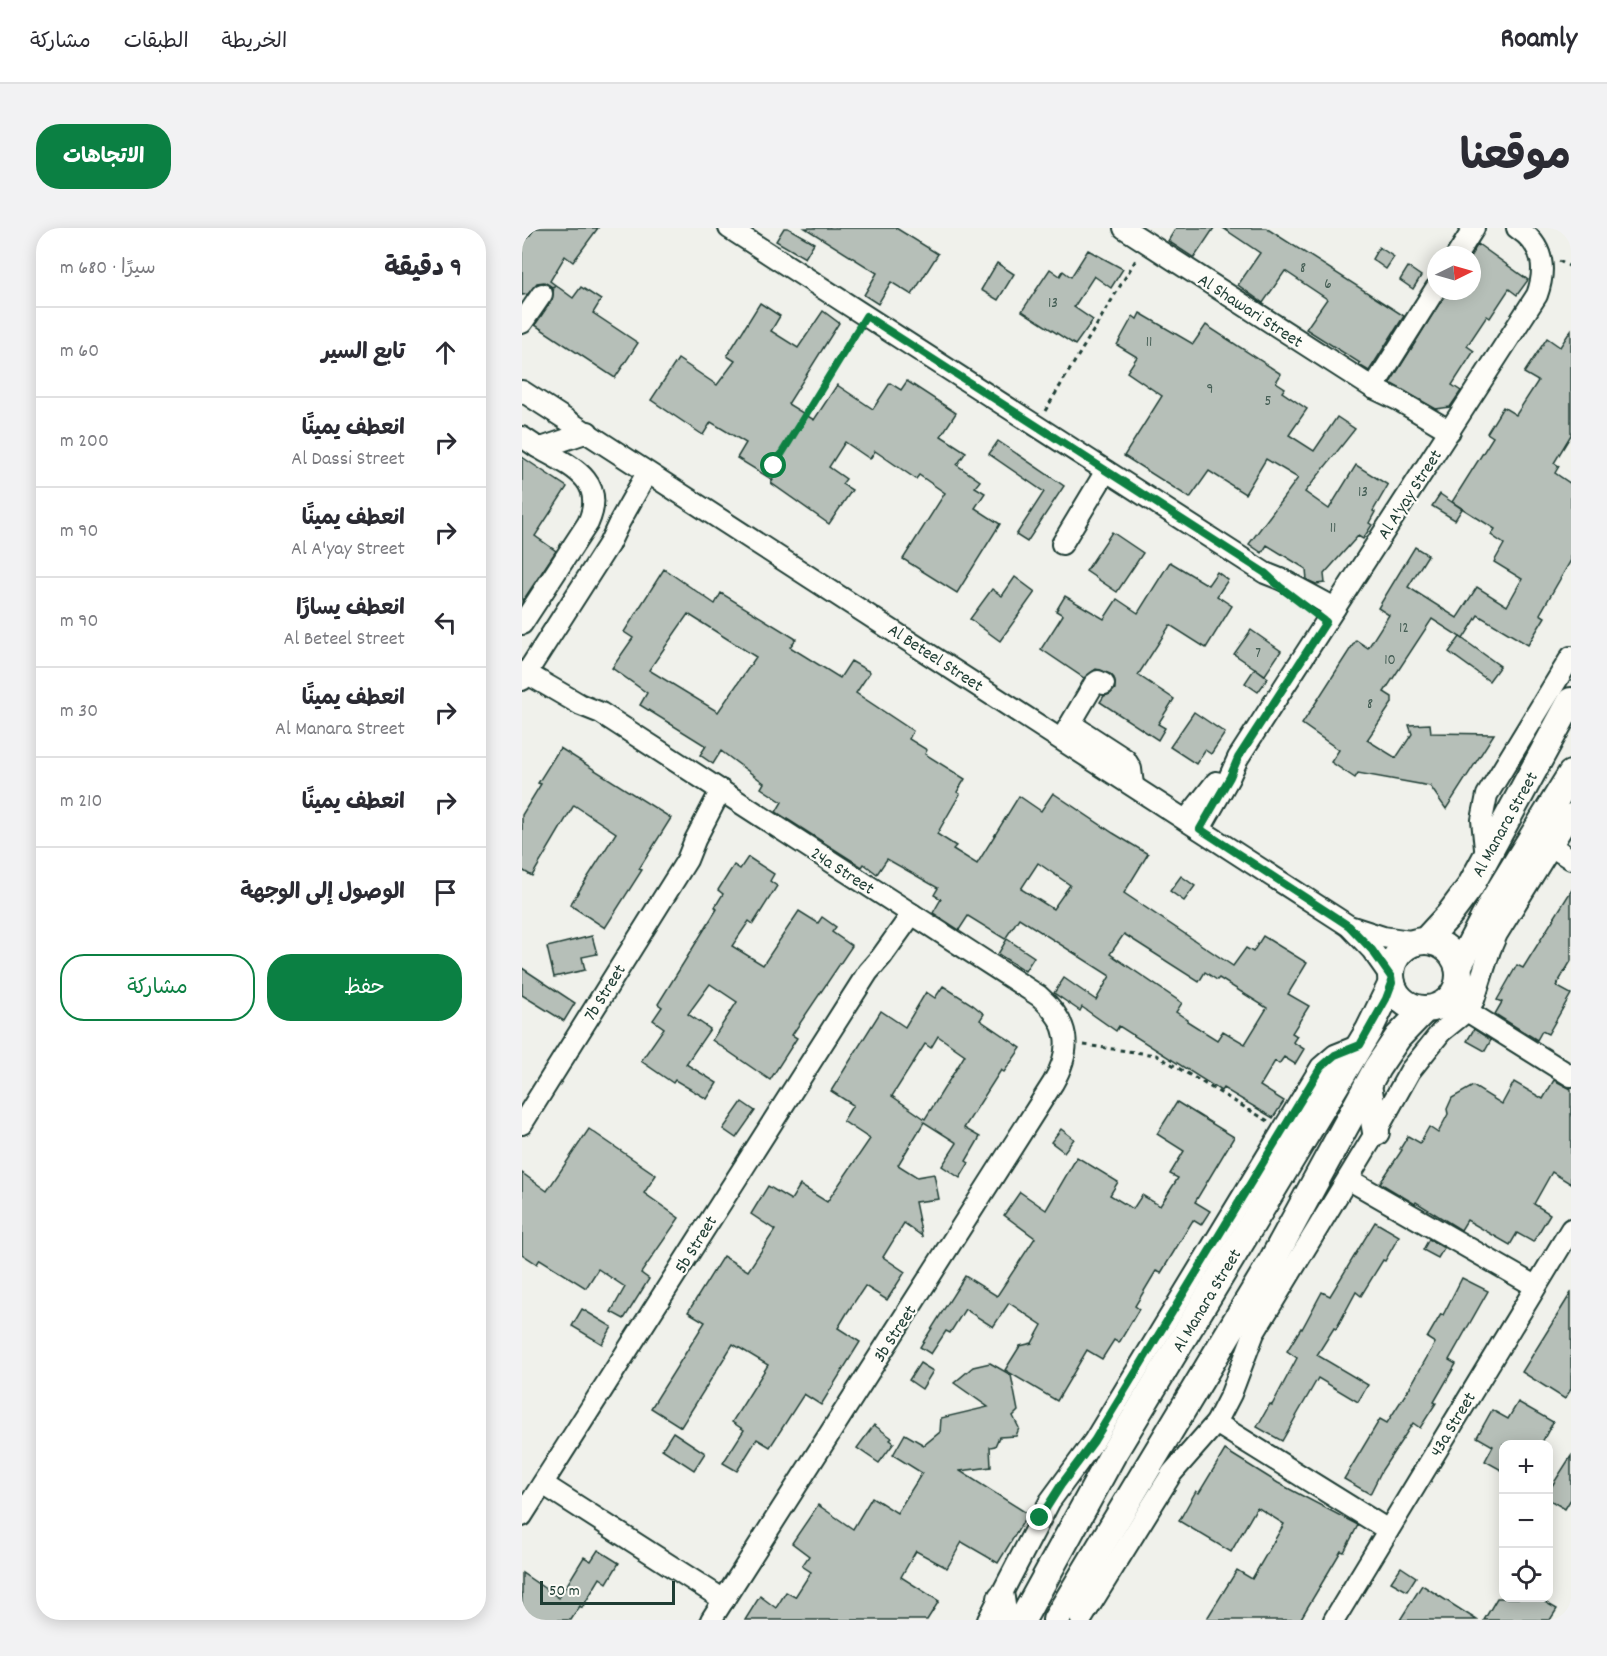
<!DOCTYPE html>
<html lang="ar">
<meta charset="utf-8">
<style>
:root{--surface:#fff;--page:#f2f2f3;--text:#2b2b33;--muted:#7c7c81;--line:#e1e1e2;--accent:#0b8043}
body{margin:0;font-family:Dekko,"Playpen Sans Arabic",sans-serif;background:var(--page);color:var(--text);direction:rtl}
.controls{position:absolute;right:18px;bottom:18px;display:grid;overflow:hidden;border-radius:12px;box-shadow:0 3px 15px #0003}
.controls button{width:54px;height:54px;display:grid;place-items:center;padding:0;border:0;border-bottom:2px solid var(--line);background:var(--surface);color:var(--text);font:30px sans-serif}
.compass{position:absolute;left:905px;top:18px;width:54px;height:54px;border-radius:50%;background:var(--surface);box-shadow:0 3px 15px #0003;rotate:85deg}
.scale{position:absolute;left:18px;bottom:15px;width:135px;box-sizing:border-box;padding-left:6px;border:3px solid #1f3d34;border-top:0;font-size:16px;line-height:21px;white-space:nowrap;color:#1f3d34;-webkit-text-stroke:4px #fdfcf7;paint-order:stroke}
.stop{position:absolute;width:18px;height:18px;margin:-14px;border:4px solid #0b8043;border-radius:50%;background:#fff}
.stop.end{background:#0b8043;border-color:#fff;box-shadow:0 2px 6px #0008}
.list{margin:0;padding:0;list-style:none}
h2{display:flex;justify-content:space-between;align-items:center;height:78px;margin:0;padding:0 24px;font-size:26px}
h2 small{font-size:20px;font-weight:400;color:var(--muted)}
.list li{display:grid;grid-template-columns:39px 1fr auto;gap:18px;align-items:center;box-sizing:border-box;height:90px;padding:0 24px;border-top:2px solid var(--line)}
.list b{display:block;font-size:22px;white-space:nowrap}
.list p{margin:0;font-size:20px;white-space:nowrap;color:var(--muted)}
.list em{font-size:20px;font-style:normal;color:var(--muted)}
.actions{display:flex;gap:12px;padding:18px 24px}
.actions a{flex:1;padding:14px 0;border:2px solid var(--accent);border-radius:24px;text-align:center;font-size:21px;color:var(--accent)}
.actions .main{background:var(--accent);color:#fff}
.icon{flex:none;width:33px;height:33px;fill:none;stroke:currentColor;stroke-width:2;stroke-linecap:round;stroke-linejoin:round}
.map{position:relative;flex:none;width:1049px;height:1392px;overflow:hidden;direction:ltr;border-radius:24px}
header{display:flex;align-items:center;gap:36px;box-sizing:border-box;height:84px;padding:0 30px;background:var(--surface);border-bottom:2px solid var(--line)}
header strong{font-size:28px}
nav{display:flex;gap:33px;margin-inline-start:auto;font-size:21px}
.intro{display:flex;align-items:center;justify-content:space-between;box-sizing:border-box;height:144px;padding:0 36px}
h1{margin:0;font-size:42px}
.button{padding:15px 27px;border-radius:24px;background:var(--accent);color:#fff;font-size:21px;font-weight:700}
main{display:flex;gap:36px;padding:0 36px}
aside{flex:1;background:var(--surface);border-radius:24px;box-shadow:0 3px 15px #0003}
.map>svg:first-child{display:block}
</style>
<header>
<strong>Roamly</strong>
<nav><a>الخريطة</a><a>الطبقات</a><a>مشاركة</a></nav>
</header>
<div class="intro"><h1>موقعنا</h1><a class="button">الاتجاهات</a></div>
<main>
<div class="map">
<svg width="1049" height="1392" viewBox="0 0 1049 1392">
<rect width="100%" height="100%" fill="#f0f1eb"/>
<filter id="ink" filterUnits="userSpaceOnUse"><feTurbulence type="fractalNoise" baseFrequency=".0167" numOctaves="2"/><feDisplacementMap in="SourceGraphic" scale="12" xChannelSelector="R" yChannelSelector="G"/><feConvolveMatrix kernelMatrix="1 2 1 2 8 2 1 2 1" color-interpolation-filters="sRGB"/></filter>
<g filter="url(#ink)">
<g fill="#b6bfb8" stroke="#1f3d34" stroke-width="1.5" fill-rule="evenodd">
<path d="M13,0H76L51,34L43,28L28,53L51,70L59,59L79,72L71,85L116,115L93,150L13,97L30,72L32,58L30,59L22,54L15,55L6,66L0,67V5L6,10Z"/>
<path d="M262,0H266L292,15L283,30L254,13Z"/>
<path d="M283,0H374L416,26L390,67L369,54L356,76L342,67L355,45Z"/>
<path d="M654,0H692L672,30L646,13Z"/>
<path d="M701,0H744L882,88L847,143L837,137L838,135L784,101L805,71L763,43L741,75L716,57L738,25Z"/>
<path d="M956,16L1006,52L995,67L987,61L968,90L965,88L945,118L952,123L930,157L939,163L928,179L914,181L868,155L925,63H950L949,27Z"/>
<path d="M857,19L872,29L864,41L850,31Z"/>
<path d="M566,22L601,41L589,60L572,48L552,79L571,92L553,117L500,83L528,41L538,48L541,43L549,49Z"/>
<path d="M475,35L492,46L476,72L459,62Z"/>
<path d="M886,39L899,48L891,61L878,52Z"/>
<path d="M238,75L258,88L249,103L276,120L301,83L317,95L266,176L292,192L315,157L351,181L368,155L379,162L385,153L434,185L419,208L444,224L435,237L458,253L453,259L463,265L453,280L478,296L435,365L381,331L423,265L397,247L394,251L353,223L348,231L323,214L307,239L324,251L320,256L330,262L307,296L249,255L251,252L215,230L224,215L189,194L181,207L129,172L156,131L195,157L213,133L205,128Z"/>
<path d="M618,85L671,116L684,97L759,146L754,154L763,160L760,164L785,181L767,207L792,223L815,189L833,201L783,264L807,281L834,237L866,257L851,283L853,284L847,295L850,297L841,311L836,308L802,346L803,355L794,356L785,352L784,341L745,317L740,325L727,316L776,250L744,231L723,266L687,243L668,270L602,228L640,168L605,144L615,129L595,117L611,88L615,91Z"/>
<path d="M1049,102V207L1032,235L1037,238L1033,245L1049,256V332L1018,386L1023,389L1006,417L956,387L941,411L910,391L862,464L870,469V475L845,512L874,530L890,506L887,497L908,496L909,505L972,506L924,581L908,558L836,545L833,550L809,534L817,522L780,496L834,412L846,420L867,387L856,380L893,319L906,327L886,359L935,390L955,359L985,378L1000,351L972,334L982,316L969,307L973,301L930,274L971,209L965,205L981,179L994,187L1016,153L1002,145L1025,110L1038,119Z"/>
<path d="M476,213L542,258L505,314L494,307L522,264L467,226Z"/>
<path d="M0,229L45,259L13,308L34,323L0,374Z"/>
<path d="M918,266L940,281L933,292L910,278Z"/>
<path d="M590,304L621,325L595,364L564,343Z"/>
<path d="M648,334L686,357L695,344L706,352L695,368L710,378L684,420L648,397L616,447L652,471L636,496L643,500L636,512L578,474L582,468L588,466L593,461L592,450L588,446L574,441L562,450L519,421L541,387L534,383L543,368L582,391L595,371L616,385Z"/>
<path d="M142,341L193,376L199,365L274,411L268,419L318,450L329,433L348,444L334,465L391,503L387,511L405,522L403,526L443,551L435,564L438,566L415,606L434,618L431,621L455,636L497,568L519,583L531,565L591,605L626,626L602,665L711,738L724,720L731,724L741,708L785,735L766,766L787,778L770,805L775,808L771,814L782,821L773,836L762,829L757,836L753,833L738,858L762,873L751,890L701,860L699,863L597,798L594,803L560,779L558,783L532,765L542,750L574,772L588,748L497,690L483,711L446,688L437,702L411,685L419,671L412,667L416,660L365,631L355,646L342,636L340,639L254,584L260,574L239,560L242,555L199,523L191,536L178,527L184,518L118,477L125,465L90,440L111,410L102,404ZM166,386L234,429L196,484L127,442ZM516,635L548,657L531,681L499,661ZM602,706L677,754L683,744L695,752L697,750L745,780L723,816L701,803L695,812L665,793L666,792L654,784L660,775L588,726Z"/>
<path d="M493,349L513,364L478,413L448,391L470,361L480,368Z"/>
<path d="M729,402L759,423L743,447L712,426Z"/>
<path d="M938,409L978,438L967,453L927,424Z"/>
<path d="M733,440L746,450L736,464L723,455Z"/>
<path d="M672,484L703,505L689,526L683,522L674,536L648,519Z"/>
<path d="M38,520L149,590L117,641L120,642L83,700L48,677L94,605L52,577L10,648L0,642V587L19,556L16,555Z"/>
<path d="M226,629L252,646L248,653L255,658L231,696L227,693L210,718L241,737L277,683L296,695L300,689L314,699L310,704L330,718L270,807L275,810L248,852L190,812L215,774L188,756L166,786L188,801L164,836L195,855L185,871L153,852L151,855L119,833L142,800L131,792L140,779L136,776L195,681L193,679L201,666L196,662L212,637L218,641Z"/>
<path d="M659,648L673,658L662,673L648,663Z"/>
<path d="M1049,663V733L1034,758L1049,766L1026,806L1020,803L1015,812L973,786L980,774L975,772L995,737L1001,740Z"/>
<path d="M70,708L75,726L60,729L63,742L32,749L25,719Z"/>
<path d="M485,711L512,729L503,743L476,726Z"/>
<path d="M0,740L53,775L42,793L0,767Z"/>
<path d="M421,758L451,777L462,786L458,792L499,820L482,844L479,842L442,900L458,909L444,933L447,935L438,950L420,938L435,915L402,894L376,937L395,949L412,946L417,971L393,974L400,1008L382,995L361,1029L383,1044L365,1072L343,1058L325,1085L316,1100L338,1114L299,1177L282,1166L248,1219L235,1211L215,1243L201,1235L222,1202L210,1194L246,1137L211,1116L159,1199L129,1180L183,1094L166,1084L201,1028L226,1043L253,1002L229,986L246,958L269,972L278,957L305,974L348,911L321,893L331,877L309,863L359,783L383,799L404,764L413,770ZM416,808L443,827L403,891L370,868L403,816L409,820Z"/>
<path d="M952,801L969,812L963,823L945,813Z"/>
<path d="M1032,852L1049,861V956L1030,944L1012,976L1028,986L1011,1014L995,1005L988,1017L945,992L939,1002L894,974L893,976L858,955L880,922L878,921L886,908L898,915L907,899L916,905L926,886L925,881L930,870L951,858L980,876L992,854L1021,871Z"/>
<path d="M220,874L233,883L214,910L201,901Z"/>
<path d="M655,874L712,909L673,974L688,983L679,997L671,992L639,1045L634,1043L613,1078L617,1081L597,1115L592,1112L580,1131L565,1122L535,1173L483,1142L498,1118L510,1115L520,1097L487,1075L471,1099L443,1081L428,1105L424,1103L409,1126L398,1119L443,1048L475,1068L513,1010L482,987L498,964L524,982L555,929L596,954L588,967L611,981L620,967L638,978L656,950L648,946L662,923L635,906Z"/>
<path d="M67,901L134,947L122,965L157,990L119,1045L127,1051L102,1091L89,1084L103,1059L76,1041L64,1060L18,1031L15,1036L0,1026V945L25,963Z"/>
<path d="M539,901L552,911L542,924L529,914Z"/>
<path d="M853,994L877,1008L863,1033L861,1032L839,1068L834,1064L814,1101L812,1100L795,1127L846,1157L836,1174L796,1150L760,1213L735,1199L748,1176L750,1177L775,1130L765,1123L779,1100L780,1101L800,1064L808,1068Z"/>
<path d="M907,1011L922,1020L916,1030L901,1022Z"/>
<path d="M940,1050L966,1063L927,1132L934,1136L912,1174L914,1175L898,1200L891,1195L860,1242L848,1266L822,1251L858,1191L865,1195L888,1159L913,1115L905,1110L919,1086L921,1087Z"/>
<path d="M1049,1065V1161L1043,1171L1000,1144Z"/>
<path d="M60,1081L90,1099L80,1116L50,1098Z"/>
<path d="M398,1135L411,1143L400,1161L387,1152Z"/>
<path d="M468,1135L489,1147L496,1183L491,1188L497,1200L494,1208L477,1209L473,1218L468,1219L469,1239L438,1243L506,1286L476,1335L440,1314L425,1340L394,1323L379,1349L417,1373L405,1392H223L238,1368L254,1380L264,1364L273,1369L289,1344L280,1338L287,1328L270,1315L296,1277L331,1301L350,1269L375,1285L400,1245L371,1227L383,1206L402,1217L418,1204L419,1190L466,1179L432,1155L451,1139Z"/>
<path d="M996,1174L1031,1194L1019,1216H981V1243L963,1233L971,1218L955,1209L970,1182L986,1191Z"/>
<path d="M352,1197L370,1210L368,1212L372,1215L357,1235L335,1220Z"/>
<path d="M151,1204L183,1225L172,1242L140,1221Z"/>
<path d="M703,1222L756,1255L836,1297L822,1324L819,1323L778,1392H684L715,1342L730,1351L762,1296L735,1279L709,1324L657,1293L674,1263L677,1265Z"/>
<path d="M1049,1228V1271L1043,1281L1026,1271V1264Z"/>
<path d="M76,1322L97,1335L85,1355L78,1350L60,1380L58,1378L49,1392H7L0,1387V1345L37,1370L62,1329L69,1333Z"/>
<path d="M879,1339L894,1349L885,1363L869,1354Z"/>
<path d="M900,1357L955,1392H878Z"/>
<path d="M975,1370H1016L1035,1381L1028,1392H962Z"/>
</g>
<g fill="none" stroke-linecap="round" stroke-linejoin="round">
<defs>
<g id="minor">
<path d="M207,0L743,345L763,353L813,380"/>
<path d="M602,0L851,160L876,172L928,203"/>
<path d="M935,27L952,0"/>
<path d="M0,95L20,66"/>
<path d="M851,160L914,60"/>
<path d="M0,163L827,698L861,709L895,714"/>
<path d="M0,209L15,219H22L66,204"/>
<path d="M540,316L584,243"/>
<path d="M0,396L66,295C86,251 46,237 15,219"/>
<path d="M4,445L59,477L79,485L517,768C548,795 551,820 531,855L189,1392"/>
<path d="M0,452L87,316L98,293L125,245"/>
<path d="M549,496L603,531L609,541L611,557"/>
<path d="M543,505L572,456L576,453L582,456"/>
<path d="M664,592L694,554"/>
<path d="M678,601L707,550L716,530L1015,67C1025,39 1021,17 995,0"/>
<path d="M1029,618L1049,631"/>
<path d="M964,630L960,592L965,567L1049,429"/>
<path d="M829,700L850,722L869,749"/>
<path d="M945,783L1049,848"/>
<path d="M0,896L165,632L173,612L199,562"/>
<path d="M826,951L1013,1058"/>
<path d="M694,1195L866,1302"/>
<path d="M21,1256L202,1372"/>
<path d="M0,1288L346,744L360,728L390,686"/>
<path d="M466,1392L528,1273L572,1213L799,839L813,827L838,817"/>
<path d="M559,1392L650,1245L694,1195L709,1166L732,1105L854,904L888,843L919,804L945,783L952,772L968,722L975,706L1049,586"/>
<path d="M812,1392L1049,1001"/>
</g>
<g id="major">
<path d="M903,713L927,687L948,659L1049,473"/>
<circle cx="903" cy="747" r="34"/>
<path d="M936,739L971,673L1049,546"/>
<path d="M846,857L854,904"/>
<path d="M479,1370L482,1392"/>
<path d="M500,1392L591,1226L847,802L870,755"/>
<path d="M534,1392L750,1033L855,840L876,809L903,781"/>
</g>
</defs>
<use href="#minor" stroke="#1f3d34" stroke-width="24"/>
<use href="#major" stroke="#1f3d34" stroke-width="30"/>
<g stroke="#1f3d34" stroke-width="3" stroke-dasharray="4.5 4.5" stroke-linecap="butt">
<path d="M1037,33L1049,39"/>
<path d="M523,183L615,30"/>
<path d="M252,238L335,103"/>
<path d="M562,817L634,827L746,893"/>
</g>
<use href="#minor" stroke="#fdfcf7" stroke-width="20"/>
<use href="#major" stroke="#fdfcf7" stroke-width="26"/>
</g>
</g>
<g fill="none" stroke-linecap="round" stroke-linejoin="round" filter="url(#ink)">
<path stroke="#0b8043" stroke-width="8" d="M252,238L344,88L743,345L758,359L804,394L716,530L708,549L678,601L827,698L850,722L869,749L870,755L864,771L838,817L813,827L799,839L572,1213L539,1257L518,1290"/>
</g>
<g text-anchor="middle" stroke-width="4.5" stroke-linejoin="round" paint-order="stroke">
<g font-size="15" fill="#455e55">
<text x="781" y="44">8</text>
<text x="806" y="60">6</text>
<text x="531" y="79">13</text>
<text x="627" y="118">11</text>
<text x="688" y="165">9</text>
<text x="746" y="177">5</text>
<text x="841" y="268">13</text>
<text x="811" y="304">11</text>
<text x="882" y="404">12</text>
<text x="736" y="429">7</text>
<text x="868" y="436">10</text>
<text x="848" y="480">8</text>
</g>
<g font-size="18" fill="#1f3d34" stroke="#fdfcf7">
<text transform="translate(729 82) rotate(33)" y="6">Al Shawari Street</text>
<text transform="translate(887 266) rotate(-57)" y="6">Al A'yay Street</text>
<text transform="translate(414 429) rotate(33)" y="6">Al Beteel Street</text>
<text transform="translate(982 596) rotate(-61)" y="6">Al Manara Street</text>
<text transform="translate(321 642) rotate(33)" y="6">24a Street</text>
<text transform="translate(82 764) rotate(-58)" y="6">7b Street</text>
<text transform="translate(173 1016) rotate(-58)" y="6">5b Street</text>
<text transform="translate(684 1072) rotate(-59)" y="6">Al Manara Street</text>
<text transform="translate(372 1105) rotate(-57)" y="6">3b Street</text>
<text transform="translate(930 1196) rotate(-59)" y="6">43a Street</text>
</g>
</g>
</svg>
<div class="controls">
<button>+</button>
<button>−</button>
<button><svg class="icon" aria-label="locate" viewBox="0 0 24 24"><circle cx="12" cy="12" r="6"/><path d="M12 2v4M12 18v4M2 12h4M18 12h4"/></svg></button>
</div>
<svg class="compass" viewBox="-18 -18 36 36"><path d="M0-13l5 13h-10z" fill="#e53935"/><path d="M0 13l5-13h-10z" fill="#7c7c81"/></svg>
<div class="scale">50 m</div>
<div class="stop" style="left:252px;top:238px"></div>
<div class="stop end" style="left:518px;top:1290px"></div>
</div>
<aside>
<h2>9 دقيقة<small>سيرًا · 680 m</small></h2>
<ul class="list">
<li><svg class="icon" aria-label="ahead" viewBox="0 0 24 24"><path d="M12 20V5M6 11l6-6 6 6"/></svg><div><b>تابع السير</b></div><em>60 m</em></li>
<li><svg class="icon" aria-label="right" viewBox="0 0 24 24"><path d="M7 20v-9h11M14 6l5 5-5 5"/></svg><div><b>انعطف يمينًا</b><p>Al Dassi Street</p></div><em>200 m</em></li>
<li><svg class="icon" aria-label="right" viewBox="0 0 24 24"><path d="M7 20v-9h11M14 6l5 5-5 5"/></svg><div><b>انعطف يمينًا</b><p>Al A'yay Street</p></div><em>90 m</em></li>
<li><svg class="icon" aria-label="left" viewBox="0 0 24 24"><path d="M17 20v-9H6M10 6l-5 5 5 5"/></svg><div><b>انعطف يسارًا</b><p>Al Beteel Street</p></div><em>90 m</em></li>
<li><svg class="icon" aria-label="right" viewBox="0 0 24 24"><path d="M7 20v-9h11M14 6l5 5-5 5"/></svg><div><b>انعطف يمينًا</b><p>Al Manara Street</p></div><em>30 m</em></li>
<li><svg class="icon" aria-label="right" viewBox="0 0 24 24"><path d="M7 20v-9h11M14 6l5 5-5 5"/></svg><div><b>انعطف يمينًا</b></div><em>210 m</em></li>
<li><svg class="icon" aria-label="arrive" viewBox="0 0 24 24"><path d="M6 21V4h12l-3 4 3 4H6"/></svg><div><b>الوصول إلى الوجهة</b></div></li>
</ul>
<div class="actions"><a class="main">حفظ</a><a>مشاركة</a></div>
</aside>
</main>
